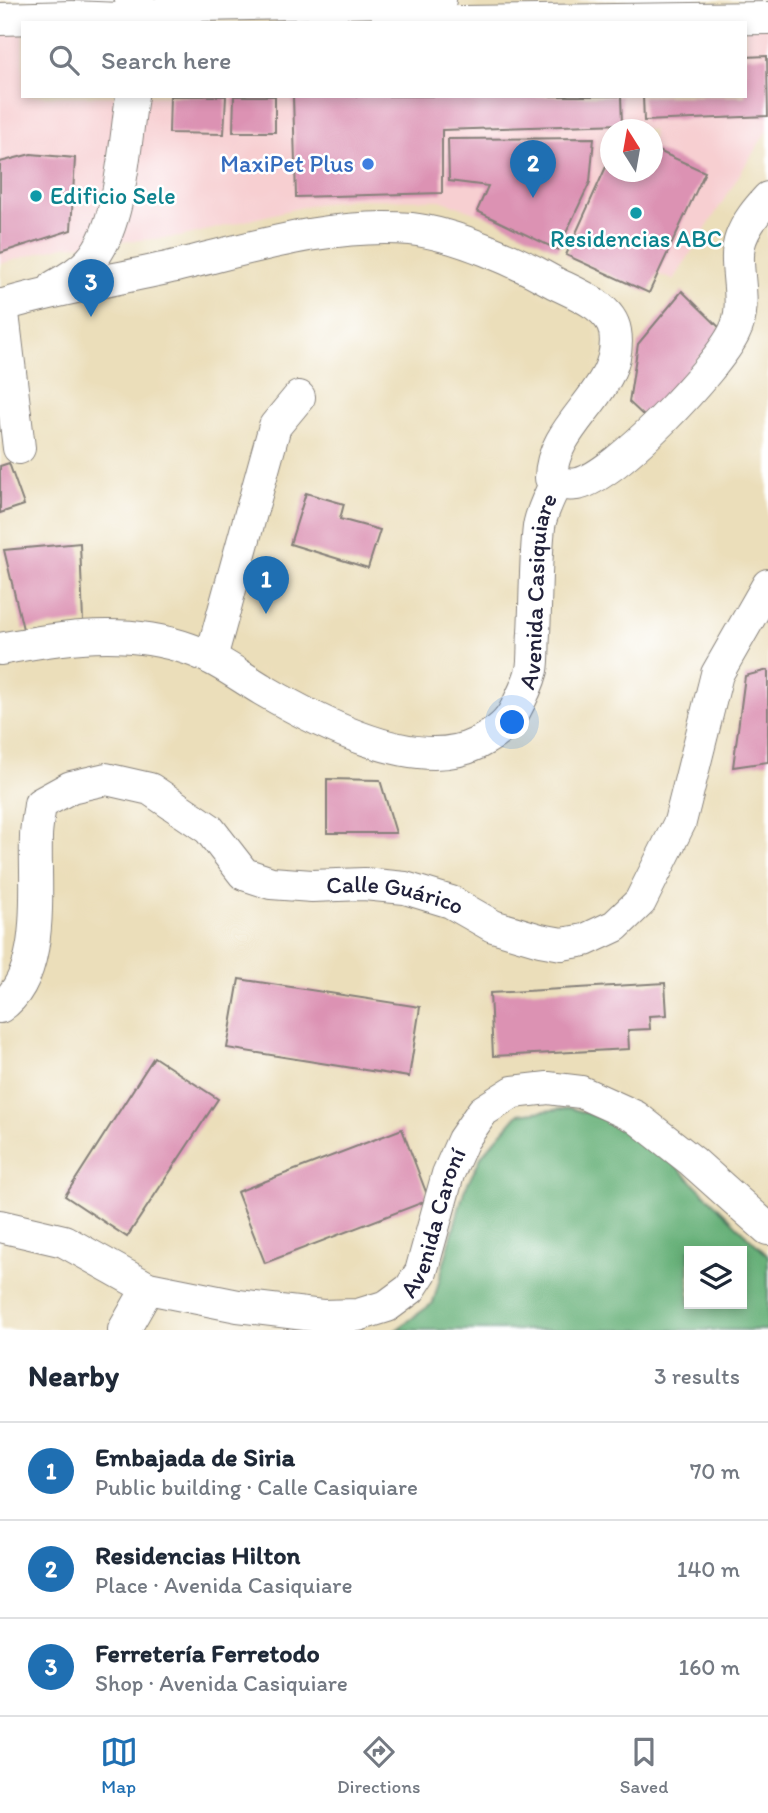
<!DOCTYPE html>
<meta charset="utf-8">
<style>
:root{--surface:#fff;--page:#f2f2f3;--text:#1f2937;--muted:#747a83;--line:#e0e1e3;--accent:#1f6fb2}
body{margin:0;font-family:Itim,sans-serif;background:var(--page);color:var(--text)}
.controls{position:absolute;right:21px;bottom:21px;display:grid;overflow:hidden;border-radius:0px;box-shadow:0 4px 10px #0003}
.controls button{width:63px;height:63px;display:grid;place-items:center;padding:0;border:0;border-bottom:2px solid var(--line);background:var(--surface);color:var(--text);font:35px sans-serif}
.compass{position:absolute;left:600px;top:119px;width:63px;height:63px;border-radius:50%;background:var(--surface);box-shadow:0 4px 10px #0003;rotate:349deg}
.you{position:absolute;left:513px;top:723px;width:24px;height:24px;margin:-18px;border:5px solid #fff;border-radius:50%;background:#1a73e8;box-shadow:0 0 0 10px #1a73e833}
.badge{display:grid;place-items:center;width:46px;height:46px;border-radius:50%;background:var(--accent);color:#fff;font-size:23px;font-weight:700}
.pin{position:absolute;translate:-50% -58px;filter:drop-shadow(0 2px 4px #0008)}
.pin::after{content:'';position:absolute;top:37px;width:24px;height:21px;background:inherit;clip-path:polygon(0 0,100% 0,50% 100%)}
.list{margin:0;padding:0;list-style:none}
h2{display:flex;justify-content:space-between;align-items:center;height:91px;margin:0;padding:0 28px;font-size:30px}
h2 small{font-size:23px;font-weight:400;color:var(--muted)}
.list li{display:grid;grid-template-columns:46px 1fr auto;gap:21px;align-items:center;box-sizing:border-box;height:98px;padding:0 28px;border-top:2px solid var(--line)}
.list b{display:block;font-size:26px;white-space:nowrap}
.list p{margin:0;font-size:23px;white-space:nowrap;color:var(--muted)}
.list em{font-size:23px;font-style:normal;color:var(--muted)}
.icon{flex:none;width:38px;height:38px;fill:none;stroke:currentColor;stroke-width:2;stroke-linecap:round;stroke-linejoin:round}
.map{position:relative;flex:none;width:768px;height:1330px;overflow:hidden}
.search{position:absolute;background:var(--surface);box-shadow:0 4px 10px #0003;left:21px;right:21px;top:21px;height:77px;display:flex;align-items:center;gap:18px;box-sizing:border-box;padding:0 24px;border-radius:0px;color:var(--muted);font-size:26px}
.sheet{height:385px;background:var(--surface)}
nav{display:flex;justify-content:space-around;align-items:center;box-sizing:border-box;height:98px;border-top:2px solid var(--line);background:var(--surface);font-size:19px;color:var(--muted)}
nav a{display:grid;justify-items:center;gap:4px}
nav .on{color:var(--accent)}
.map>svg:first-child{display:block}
</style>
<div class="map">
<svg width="768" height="1330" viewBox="0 0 768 1330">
<rect width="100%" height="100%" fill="#fff"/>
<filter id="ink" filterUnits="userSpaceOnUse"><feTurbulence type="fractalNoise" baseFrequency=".0143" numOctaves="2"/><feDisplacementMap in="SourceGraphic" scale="14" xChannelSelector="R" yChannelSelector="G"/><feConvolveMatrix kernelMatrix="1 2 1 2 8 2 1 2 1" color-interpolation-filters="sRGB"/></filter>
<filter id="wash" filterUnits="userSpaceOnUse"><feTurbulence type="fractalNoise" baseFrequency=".00686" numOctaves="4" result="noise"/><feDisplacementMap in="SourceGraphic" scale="28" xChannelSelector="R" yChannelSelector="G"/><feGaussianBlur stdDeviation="1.57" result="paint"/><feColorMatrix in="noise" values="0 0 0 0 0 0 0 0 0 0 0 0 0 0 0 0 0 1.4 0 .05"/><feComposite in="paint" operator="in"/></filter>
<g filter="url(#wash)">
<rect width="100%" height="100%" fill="#ebdeba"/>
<path fill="#f7cfd1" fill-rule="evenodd" d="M768,16V129L674,280L440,200L352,199L306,206L180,237L64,246L0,264V24L48,21L276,23H23V96H745V23H305ZM610,130H652V172H610Z"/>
<path fill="#67b179" stroke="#446a5a" stroke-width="2" fill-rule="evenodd" d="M570,1108L609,1120L669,1159L768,1256V1330H396L433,1303L464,1191L482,1155L518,1114ZM689,1251H742V1304H689Z"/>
<g id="blocks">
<g fill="#dc92b3">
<path d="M767,56L768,116L644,121L643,96H745V57Z"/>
<path d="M170,96H226L224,134L169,133Z"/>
<path d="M234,96H275V132H233Z"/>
<path d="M293,96H621L622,124L442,130V193L296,197Z"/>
<path d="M594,138L590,182L558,250L477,211L488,186L449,181L448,139Z"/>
<path d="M652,148L705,172L649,293L566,255L610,158V172H652Z"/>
<path d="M31,154L75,158L71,230L0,253V162Z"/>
<path d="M682,291L723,331L645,417L629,402L638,344Z"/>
<path d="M9,463L24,505L0,513V466Z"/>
<path d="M306,493L344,504L340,519L380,530L368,568L290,544Z"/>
<path d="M80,543L83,622L23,629L4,550Z"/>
<path d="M768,670V762L733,767L745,676Z"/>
<path d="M327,779L380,780L396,833H327Z"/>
<path d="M239,979L420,1007L409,1077L227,1048Z"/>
<path d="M665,983L667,1015L649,1016L650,1029L628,1030L629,1049L493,1056L490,993Z"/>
<path d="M154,1057L218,1099L127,1237L65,1196Z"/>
<path d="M402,1129L429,1200L265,1263L237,1192Z"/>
</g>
</g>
</g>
<g filter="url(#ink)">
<use href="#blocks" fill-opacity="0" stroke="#86807a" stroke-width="2"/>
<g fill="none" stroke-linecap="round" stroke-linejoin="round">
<defs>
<g id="minor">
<path d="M0,19L72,17L144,20L155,23"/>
<path d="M144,20L170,10L200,5L440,0"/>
<path d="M387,23L768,18"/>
<path d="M55,286C68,279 80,272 90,261C121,228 125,141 132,96"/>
<path d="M2,305L19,448"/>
<path d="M0,306C56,289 114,280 171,267C249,249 330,222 411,229C455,234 517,261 555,283C575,293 611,306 615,331C625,390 551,422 551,478L556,482"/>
<path d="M556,482C562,484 570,485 577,484C614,478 717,368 734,333C750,303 731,265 741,238C747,222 757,210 768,198"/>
<path id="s1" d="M0,649C62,637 127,627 189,649C216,658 238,675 263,690C316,721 416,774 476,744C490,737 505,728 513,714C520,701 528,685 532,670C534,659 533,645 534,633C536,598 535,562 539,527C541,512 550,496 556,482"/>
<path d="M211,658L275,426L299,397"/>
<path id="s2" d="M0,1007C47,975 34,886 36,837C36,826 39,815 40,804L71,787L106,779L150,789L209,829L244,874L271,883L312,886L364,884L405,888L451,902L493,926L540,940L562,944L585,940L615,926L640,902L680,822L717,674L768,585"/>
<path id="s3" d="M0,1226L64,1241L148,1288L238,1306L322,1316L358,1315L387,1306L410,1289L421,1272L448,1174L463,1140L483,1111L513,1092L548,1088L581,1092L636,1117L692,1161L768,1229"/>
<path d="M124,1330L148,1288"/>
</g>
<path id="highway" d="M134,0L144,20"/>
</defs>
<use href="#minor" stroke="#86807a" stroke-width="34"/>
<use href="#highway" stroke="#86807a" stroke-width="41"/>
<use href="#minor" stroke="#fff" stroke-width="32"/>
<use href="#highway" stroke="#fff" stroke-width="38"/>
</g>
</g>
<circle fill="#3f7fe0" stroke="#fff" stroke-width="2.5" cx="368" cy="164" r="7"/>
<g fill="#0f9aa8" stroke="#fff" stroke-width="2.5">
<circle cx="36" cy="196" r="7"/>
<circle cx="636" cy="213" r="7"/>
</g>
<g text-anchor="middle" stroke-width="5" stroke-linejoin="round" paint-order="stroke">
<g font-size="24" fill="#366cbe" stroke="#fff" text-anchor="end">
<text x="354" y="172">MaxiPet Plus</text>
</g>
<g font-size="24" fill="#0d838f" stroke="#fff" text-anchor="start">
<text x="50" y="204">Edificio Sele</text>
<text x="636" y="247" text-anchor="middle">Residencias ABC</text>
</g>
<g font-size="24" fill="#22223b" stroke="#fff">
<text dy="8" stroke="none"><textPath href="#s1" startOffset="679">Avenida Casiquiare</textPath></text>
<text dy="8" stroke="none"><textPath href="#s2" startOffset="612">Calle Guárico</textPath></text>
<text dy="8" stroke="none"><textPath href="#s3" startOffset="504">Avenida Caroní</textPath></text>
</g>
</g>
</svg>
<div class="controls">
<button><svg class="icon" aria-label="layers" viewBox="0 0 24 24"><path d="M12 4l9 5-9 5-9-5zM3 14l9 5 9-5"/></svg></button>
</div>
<svg class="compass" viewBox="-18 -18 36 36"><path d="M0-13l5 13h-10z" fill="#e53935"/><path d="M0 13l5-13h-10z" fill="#747a83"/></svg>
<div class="you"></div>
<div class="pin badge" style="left:266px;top:614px">1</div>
<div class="pin badge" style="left:533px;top:198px">2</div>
<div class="pin badge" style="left:91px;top:317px">3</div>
<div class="search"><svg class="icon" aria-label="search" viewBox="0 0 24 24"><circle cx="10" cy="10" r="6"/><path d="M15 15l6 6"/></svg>Search here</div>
</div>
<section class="sheet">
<h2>Nearby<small>3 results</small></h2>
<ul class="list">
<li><span class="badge">1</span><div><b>Embajada de Siria</b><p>Public building · Calle Casiquiare</p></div><em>70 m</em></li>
<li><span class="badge">2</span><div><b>Residencias Hilton</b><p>Place · Avenida Casiquiare</p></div><em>140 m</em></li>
<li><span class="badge">3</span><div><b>Ferretería Ferretodo</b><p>Shop · Avenida Casiquiare</p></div><em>160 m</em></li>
</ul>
</section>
<nav>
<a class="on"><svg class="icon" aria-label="map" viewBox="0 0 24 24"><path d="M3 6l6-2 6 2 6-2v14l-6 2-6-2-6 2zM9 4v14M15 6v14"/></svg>Map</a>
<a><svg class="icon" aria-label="directions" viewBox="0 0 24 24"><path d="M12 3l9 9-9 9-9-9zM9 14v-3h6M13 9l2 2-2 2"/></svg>Directions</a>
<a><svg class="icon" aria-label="saved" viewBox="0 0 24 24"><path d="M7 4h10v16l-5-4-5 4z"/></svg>Saved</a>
</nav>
